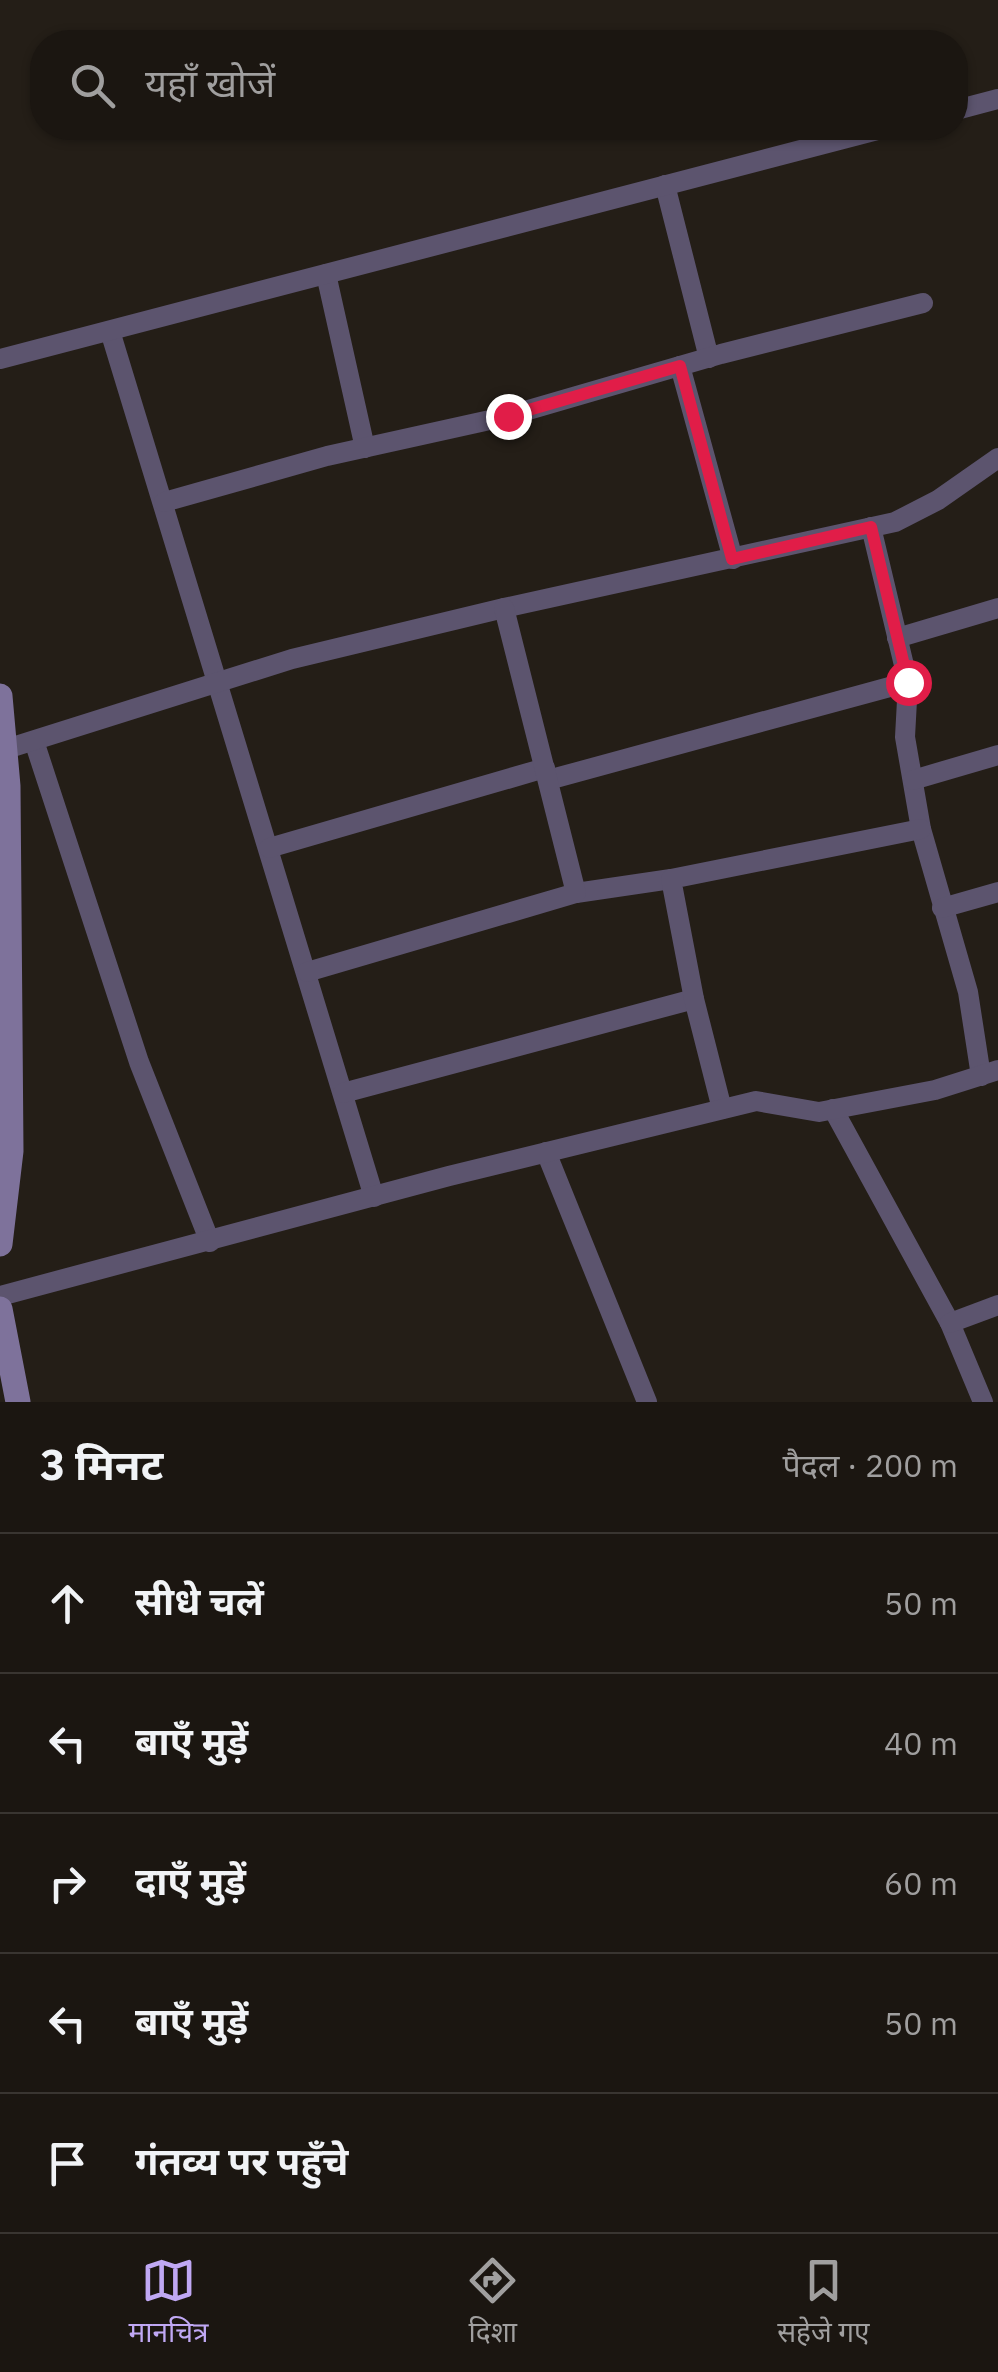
<!DOCTYPE html>
<html lang="hi">
<meta charset="utf-8">
<style>
:root{--surface:#1b1611;--page:#241f1a;--text:#f1f3f6;--muted:#a09f9f;--line:#393531;--accent:#c0a8f4}
body{margin:0;font-family:"IBM Plex Sans","Noto Sans Devanagari",sans-serif;background:var(--page);color:var(--text)}
.stop{position:absolute;width:30px;height:30px;margin:-22px;border:8px solid #e11d48;border-radius:50%;background:#fff}
.stop.end{background:#e11d48;border-color:#fff;box-shadow:0 2px 10px #0008}
.list{margin:0;padding:0;list-style:none}
h2{display:flex;justify-content:space-between;align-items:center;height:130px;margin:0;padding:0 40px;font-size:42px}
h2 small{font-size:32px;font-weight:400;color:var(--muted)}
.list li{display:grid;grid-template-columns:65px 1fr auto;gap:30px;align-items:center;box-sizing:border-box;height:140px;padding:0 40px;border-top:2px solid var(--line)}
.list b{display:block;font-size:38px;white-space:nowrap}
.list em{font-size:32px;font-style:normal;color:var(--muted)}
.icon{flex:none;width:55px;height:55px;fill:none;stroke:currentColor;stroke-width:2;stroke-linecap:round;stroke-linejoin:round}
.map{position:relative;flex:none;width:998px;height:1402px;overflow:hidden}
.search{position:absolute;background:var(--surface);box-shadow:0 2px 8px #0004;left:30px;right:30px;top:30px;height:110px;display:flex;align-items:center;gap:25px;box-sizing:border-box;padding:0 35px;border-radius:40px;color:var(--muted);font-size:38px}
.sheet{height:830px;background:var(--surface)}
nav{display:flex;justify-content:space-around;align-items:center;box-sizing:border-box;height:140px;border-top:2px solid var(--line);background:var(--surface);font-size:28px;color:var(--muted)}
nav a{display:grid;justify-items:center;gap:5px}
nav .on{color:var(--accent)}
.map>svg:first-child{display:block}
</style>
<div class="map">
<svg width="998" height="1402" viewBox="0 0 998 1402">
<rect width="100%" height="100%" fill="#241e17"/>
<g fill="none" stroke-linecap="round" stroke-linejoin="round">
<g stroke="#5c546e" stroke-width="20">
<path d="M956,110L998,99"/>
<path d="M665,185L709,358"/>
<path d="M326,274L365,448"/>
<path d="M110,331L374,1197"/>
<path d="M0,359L885,128"/>
<path d="M680,366L733,559"/>
<path d="M164,502L327,456L508,416L721,354L923,303"/>
<path d="M871,527L908,682L905,737L921,829L968,992L981,1076"/>
<path d="M897,638L998,608"/>
<path d="M34,741L139,1062L210,1242"/>
<path d="M0,751L292,659L504,608L895,522L938,500L998,458"/>
<path d="M548,780L908,682"/>
<path d="M913,780L998,755"/>
<path d="M269,848L545,768"/>
<path d="M576,893L671,879"/>
<path d="M942,908L998,892"/>
<path d="M307,972L576,893L504,608"/>
<path d="M343,1093L694,999"/>
<path d="M722,1109L694,999L671,879L921,829"/>
<path d="M833,1109L950,1323L983,1402"/>
<path d="M546,1152L647,1402"/>
<path d="M0,1296L449,1176L756,1101L819,1112L935,1090L998,1070"/>
<path d="M950,1323L998,1305"/>
</g>
<g stroke="#7e729b" stroke-width="25">
<path d="M0,696L8,786L11,1151L0,1244"/>
<path d="M0,1309L18,1402"/>
</g>
</g>
<g fill="none" stroke-linecap="round" stroke-linejoin="round">
<path stroke="#e11d48" stroke-width="12" d="M508,416L680,366L732,559L871,527L908,682"/>
</g>
</svg>
<div class="stop" style="left:908px;top:682px"></div>
<div class="stop end" style="left:508px;top:416px"></div>
<div class="search"><svg class="icon" aria-label="search" viewBox="0 0 24 24"><circle cx="10" cy="10" r="6"/><path d="M15 15l6 6"/></svg>यहाँ खोजें</div>
</div>
<section class="sheet">
<h2>3 मिनट<small>पैदल · 200 m</small></h2>
<ul class="list">
<li><svg class="icon" aria-label="ahead" viewBox="0 0 24 24"><path d="M12 20V5M6 11l6-6 6 6"/></svg><div><b>सीधे चलें</b></div><em>50 m</em></li>
<li><svg class="icon" aria-label="left" viewBox="0 0 24 24"><path d="M17 20v-9H6M10 6l-5 5 5 5"/></svg><div><b>बाएँ मुड़ें</b></div><em>40 m</em></li>
<li><svg class="icon" aria-label="right" viewBox="0 0 24 24"><path d="M7 20v-9h11M14 6l5 5-5 5"/></svg><div><b>दाएँ मुड़ें</b></div><em>60 m</em></li>
<li><svg class="icon" aria-label="left" viewBox="0 0 24 24"><path d="M17 20v-9H6M10 6l-5 5 5 5"/></svg><div><b>बाएँ मुड़ें</b></div><em>50 m</em></li>
<li><svg class="icon" aria-label="arrive" viewBox="0 0 24 24"><path d="M6 21V4h12l-3 4 3 4H6"/></svg><div><b>गंतव्य पर पहुँचे</b></div></li>
</ul>
</section>
<nav>
<a class="on"><svg class="icon" aria-label="map" viewBox="0 0 24 24"><path d="M3 6l6-2 6 2 6-2v14l-6 2-6-2-6 2zM9 4v14M15 6v14"/></svg>मानचित्र</a>
<a><svg class="icon" aria-label="directions" viewBox="0 0 24 24"><path d="M12 3l9 9-9 9-9-9zM9 14v-3h6M13 9l2 2-2 2"/></svg>दिशा</a>
<a><svg class="icon" aria-label="saved" viewBox="0 0 24 24"><path d="M7 4h10v16l-5-4-5 4z"/></svg>सहेजे गए</a>
</nav>
